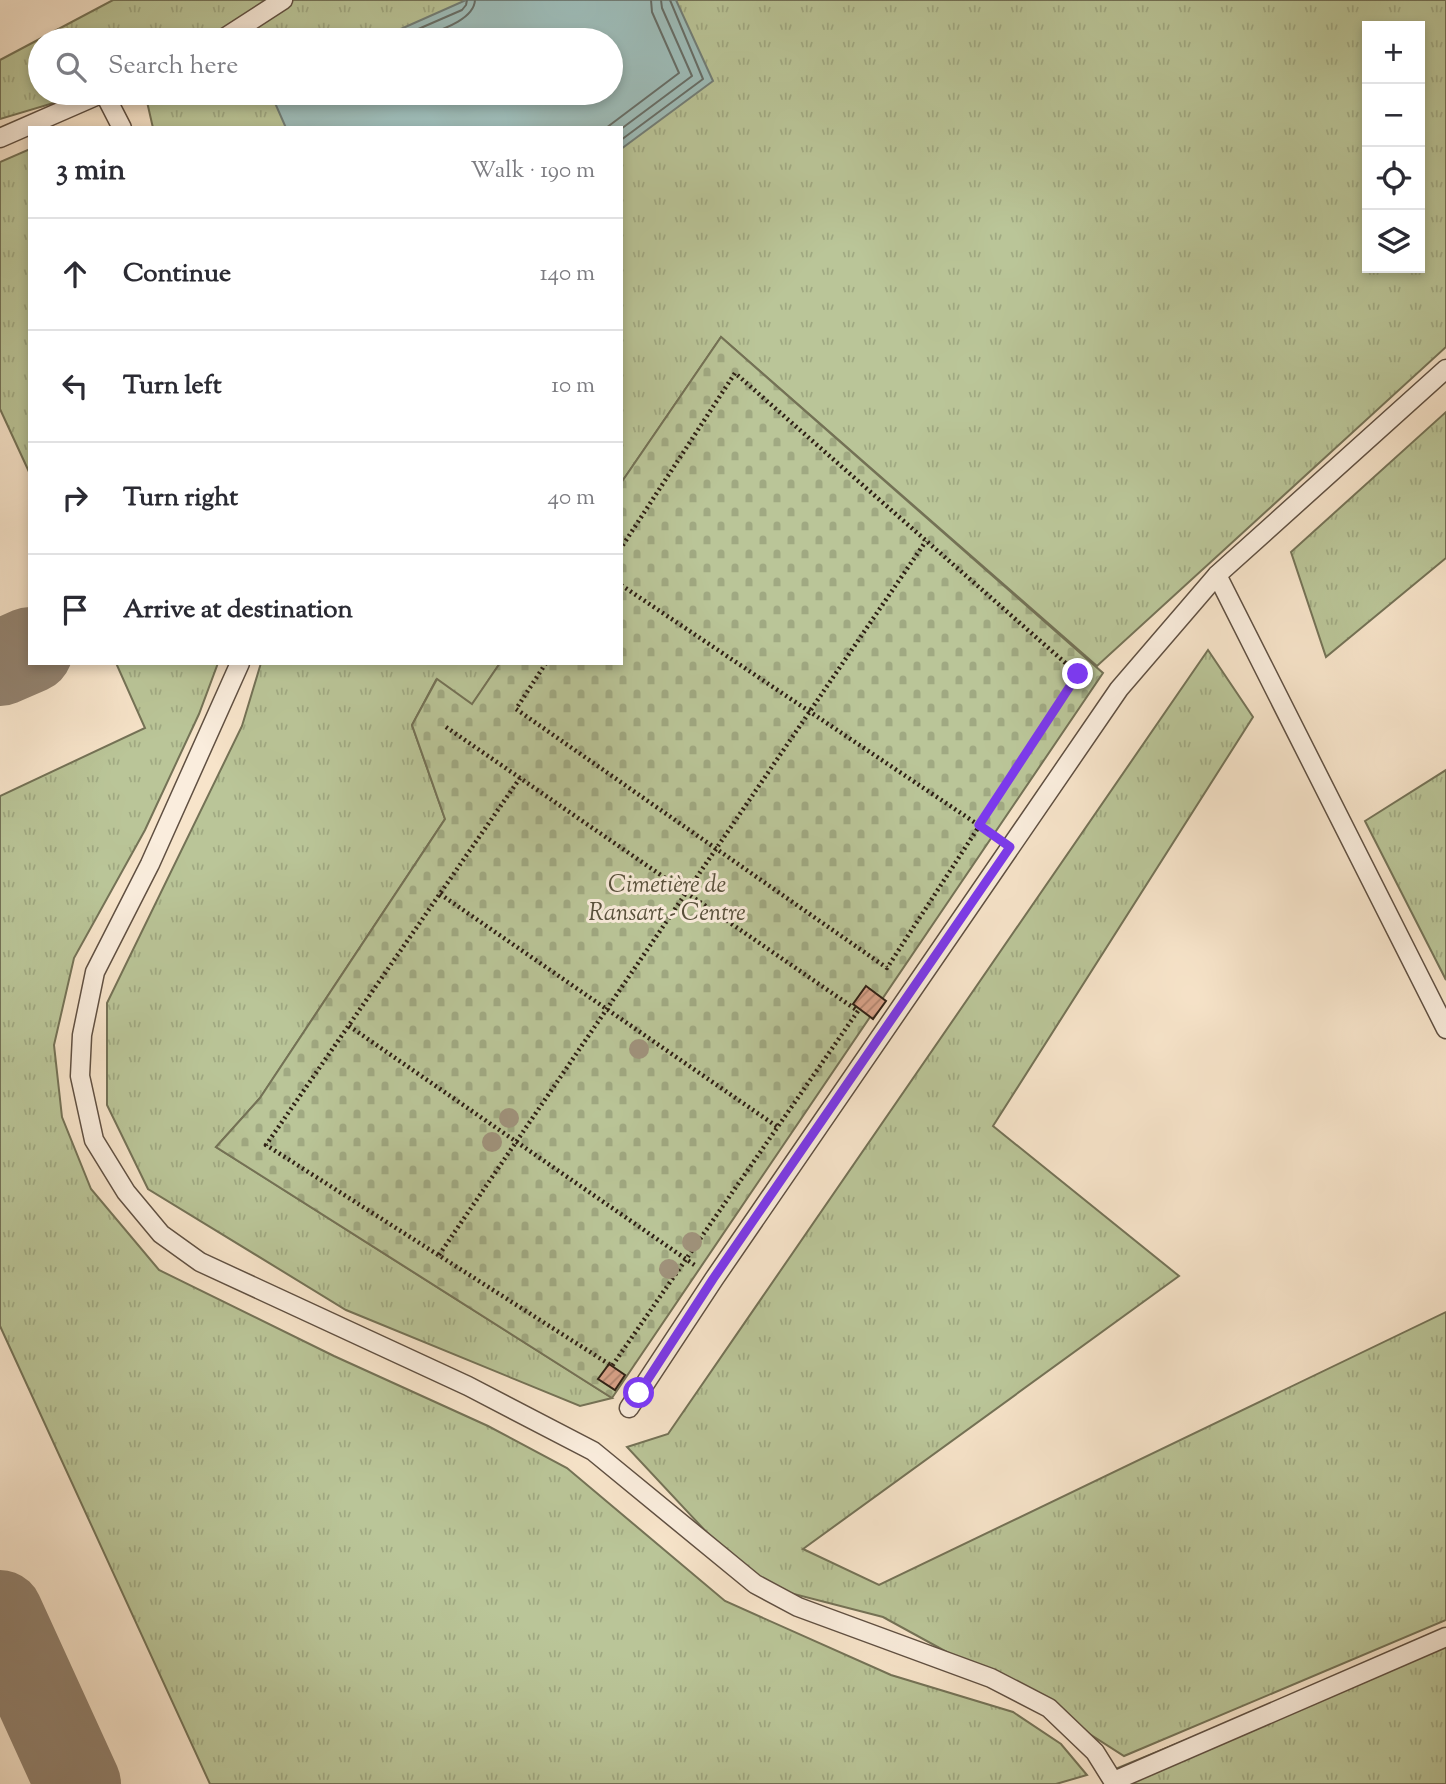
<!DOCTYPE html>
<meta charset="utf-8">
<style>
:root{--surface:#fff;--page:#f7f7f7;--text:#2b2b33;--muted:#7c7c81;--line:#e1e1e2}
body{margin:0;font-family:"Sorts Mill Goudy",serif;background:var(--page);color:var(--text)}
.controls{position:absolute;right:21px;top:21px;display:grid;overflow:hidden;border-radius:0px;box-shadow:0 4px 10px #0003}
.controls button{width:63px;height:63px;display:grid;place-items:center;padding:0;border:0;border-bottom:2px solid var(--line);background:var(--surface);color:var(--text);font:35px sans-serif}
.stop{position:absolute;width:21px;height:21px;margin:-16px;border:5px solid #7c3aed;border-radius:50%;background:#fff}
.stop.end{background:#7c3aed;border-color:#fff;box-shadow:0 2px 7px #0008}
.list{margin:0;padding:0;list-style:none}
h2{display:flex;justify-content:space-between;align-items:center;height:91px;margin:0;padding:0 28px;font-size:30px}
h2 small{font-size:23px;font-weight:400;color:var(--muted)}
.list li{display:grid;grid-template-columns:46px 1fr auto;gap:21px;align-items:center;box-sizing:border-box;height:112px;padding:0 28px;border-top:2px solid var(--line)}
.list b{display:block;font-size:26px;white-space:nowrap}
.list em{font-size:23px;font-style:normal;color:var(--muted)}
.icon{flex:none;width:38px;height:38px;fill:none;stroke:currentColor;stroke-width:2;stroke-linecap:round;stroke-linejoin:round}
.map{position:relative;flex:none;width:1446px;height:1784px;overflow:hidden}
.search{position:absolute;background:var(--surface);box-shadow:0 4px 10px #0003;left:28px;top:28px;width:595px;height:77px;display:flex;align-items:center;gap:18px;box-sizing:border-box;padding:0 24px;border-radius:38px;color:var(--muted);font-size:26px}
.panel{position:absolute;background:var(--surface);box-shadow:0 4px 10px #0003;left:28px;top:126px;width:595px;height:539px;border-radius:0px}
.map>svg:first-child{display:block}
</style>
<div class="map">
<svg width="1446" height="1784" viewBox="0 0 1446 1784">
<defs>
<pattern id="grass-tufts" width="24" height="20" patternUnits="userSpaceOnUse" patternTransform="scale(1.75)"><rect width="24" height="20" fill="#bac598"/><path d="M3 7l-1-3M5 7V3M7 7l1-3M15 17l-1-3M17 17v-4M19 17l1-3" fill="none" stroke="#a0a982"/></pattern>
<pattern id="cemetery-stones" width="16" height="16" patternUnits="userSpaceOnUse" patternTransform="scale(1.75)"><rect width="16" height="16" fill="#bac598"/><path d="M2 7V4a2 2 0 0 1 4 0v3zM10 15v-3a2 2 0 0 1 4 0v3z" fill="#a0a982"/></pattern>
<pattern id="building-hatch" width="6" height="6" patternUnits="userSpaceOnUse" patternTransform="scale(1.75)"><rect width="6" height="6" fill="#dba48b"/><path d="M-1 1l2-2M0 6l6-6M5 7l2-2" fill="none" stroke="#b28570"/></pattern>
</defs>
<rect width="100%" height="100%" fill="#f7e4ca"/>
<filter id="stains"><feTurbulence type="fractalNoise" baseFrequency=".00286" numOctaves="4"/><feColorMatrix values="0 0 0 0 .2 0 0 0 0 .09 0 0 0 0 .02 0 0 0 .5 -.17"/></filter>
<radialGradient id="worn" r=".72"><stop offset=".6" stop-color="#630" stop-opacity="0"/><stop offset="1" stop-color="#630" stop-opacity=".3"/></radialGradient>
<g fill="url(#grass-tufts)" stroke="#747256" stroke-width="2" fill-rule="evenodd">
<path d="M113,0H1446V347L1097,666L721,337L621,483V128H153L145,93H611V40H40V93H87L0,119V60ZM1367,26H1420V268H1367Z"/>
<path d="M30,149V474L0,409V162Z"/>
<path d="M1446,412V558L1326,657L1291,552Z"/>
<path d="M1208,650L1253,717L993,1126L1179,1276L803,1549L879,1585L1446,1312V1620L1124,1756L1049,1708L883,1617L755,1584L627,1447L668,1434Z"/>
<path d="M116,663H218L199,714L145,830L74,958L54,1045L62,1117L91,1189L159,1270L334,1356L488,1426L567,1468L725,1601L891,1675L1013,1712L1061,1744L1087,1775L1056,1784H210L0,1326V796L145,728Z"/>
<path d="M261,663H500L472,705L436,680L412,725L445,819L260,1098L216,1147L612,1398L580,1406L346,1310L148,1189L107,1105V1003L242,726Z"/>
<path d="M1446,770V980L1365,821Z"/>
<path d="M1446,1633V1784H1114L1108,1772Z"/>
</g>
<path fill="url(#cemetery-stones)" stroke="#747256" stroke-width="2" d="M721,337L1103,673L612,1398L216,1147L260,1098L445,819L412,725L437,679L472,704L500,663H621V483Z"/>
<path fill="#9ebebb" stroke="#717e78" stroke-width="2" d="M466,0H676L713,81L621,149V128H286L275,103L298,93H611V40H376Z"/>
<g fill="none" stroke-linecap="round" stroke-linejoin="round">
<g stroke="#666e68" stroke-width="2">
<path d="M393,40L462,10L466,5L467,0"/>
<path d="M414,40C433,32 474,22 475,0"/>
<path d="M606,128L679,73L652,12L651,0"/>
<path d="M621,129L692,76L662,8L661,0"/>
<path d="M621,140L703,79L670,0"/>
</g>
<g stroke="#92826f" stroke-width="86">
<path d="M0,663L30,650"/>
<path d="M0,1613L78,1784"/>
</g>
</g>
<g fill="url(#building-hatch)" stroke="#2e1f14" stroke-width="2">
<path d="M866,986L886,1001L873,1019L853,1004Z"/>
<path d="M609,1364L625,1375L615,1390L598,1379Z"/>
</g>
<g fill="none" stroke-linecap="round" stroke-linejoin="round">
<defs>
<g id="service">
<path d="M221,40L283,0"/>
<path d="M104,93L122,128"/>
<path d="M0,138L103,93"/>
<path d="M1217,575L1446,1029"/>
<path d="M240,663L150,864L95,972L82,1035L80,1076L94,1140L126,1192L161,1234L200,1262L468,1386L593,1451L755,1584L798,1607L991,1678L1049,1708L1095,1752L1115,1784"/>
<path d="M629,1408L714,1279L1119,689L1217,575L1446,369"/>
<path d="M1114,1781L1446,1637"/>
</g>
</defs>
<use href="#service" stroke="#605042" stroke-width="21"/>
<g stroke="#2e1f14" stroke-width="4.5" stroke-dasharray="2 3.5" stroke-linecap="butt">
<path d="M621,585L992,834"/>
<path d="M546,663L516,709L887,968L1078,674L735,373L621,548"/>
<path d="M446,727L858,1011L612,1366L266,1145L520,778"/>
<path d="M440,894L779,1128"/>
<path d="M349,1026L696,1266"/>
<path d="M439,1255L926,541"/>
</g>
<use href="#service" stroke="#faeddd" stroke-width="18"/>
</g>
<g fill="#a0937c">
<circle cx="639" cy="1049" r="10"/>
<circle cx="509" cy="1118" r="10"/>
<circle cx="492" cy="1142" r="10"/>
<circle cx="692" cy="1242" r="10"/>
<circle cx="669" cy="1269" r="10"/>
</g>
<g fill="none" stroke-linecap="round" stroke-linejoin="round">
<path stroke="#7c3aed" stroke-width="9" d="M639,1393L713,1279L1010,847L979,825L1078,674"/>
</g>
<g text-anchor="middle" stroke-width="6" stroke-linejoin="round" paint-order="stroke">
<g font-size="24" font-style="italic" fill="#58513c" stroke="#faeddd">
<text x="667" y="892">Cimetière de<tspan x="667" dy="28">Ransart - Centre</tspan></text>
</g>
</g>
<rect width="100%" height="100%" filter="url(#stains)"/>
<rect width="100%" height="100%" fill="url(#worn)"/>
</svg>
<div class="controls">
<button>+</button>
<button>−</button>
<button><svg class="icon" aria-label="locate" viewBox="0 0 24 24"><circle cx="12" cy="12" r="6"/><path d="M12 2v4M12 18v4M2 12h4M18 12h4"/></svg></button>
<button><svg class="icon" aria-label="layers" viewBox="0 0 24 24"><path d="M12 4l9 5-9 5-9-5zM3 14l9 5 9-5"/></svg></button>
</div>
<div class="stop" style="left:639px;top:1393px"></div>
<div class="stop end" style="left:1078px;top:674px"></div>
<div class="search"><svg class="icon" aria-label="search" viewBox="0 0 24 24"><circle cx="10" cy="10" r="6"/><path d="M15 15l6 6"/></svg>Search here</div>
<section class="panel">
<h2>3 min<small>Walk · 190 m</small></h2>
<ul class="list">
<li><svg class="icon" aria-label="ahead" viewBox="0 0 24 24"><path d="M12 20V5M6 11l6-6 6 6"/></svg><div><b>Continue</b></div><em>140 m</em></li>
<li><svg class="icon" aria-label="left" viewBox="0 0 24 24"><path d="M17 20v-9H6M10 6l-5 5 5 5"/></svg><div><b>Turn left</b></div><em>10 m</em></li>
<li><svg class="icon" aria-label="right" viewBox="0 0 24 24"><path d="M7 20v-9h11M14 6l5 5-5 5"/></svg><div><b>Turn right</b></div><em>40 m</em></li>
<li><svg class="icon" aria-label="arrive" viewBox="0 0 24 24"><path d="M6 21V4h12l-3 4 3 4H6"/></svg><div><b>Arrive at destination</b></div></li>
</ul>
</section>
</div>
